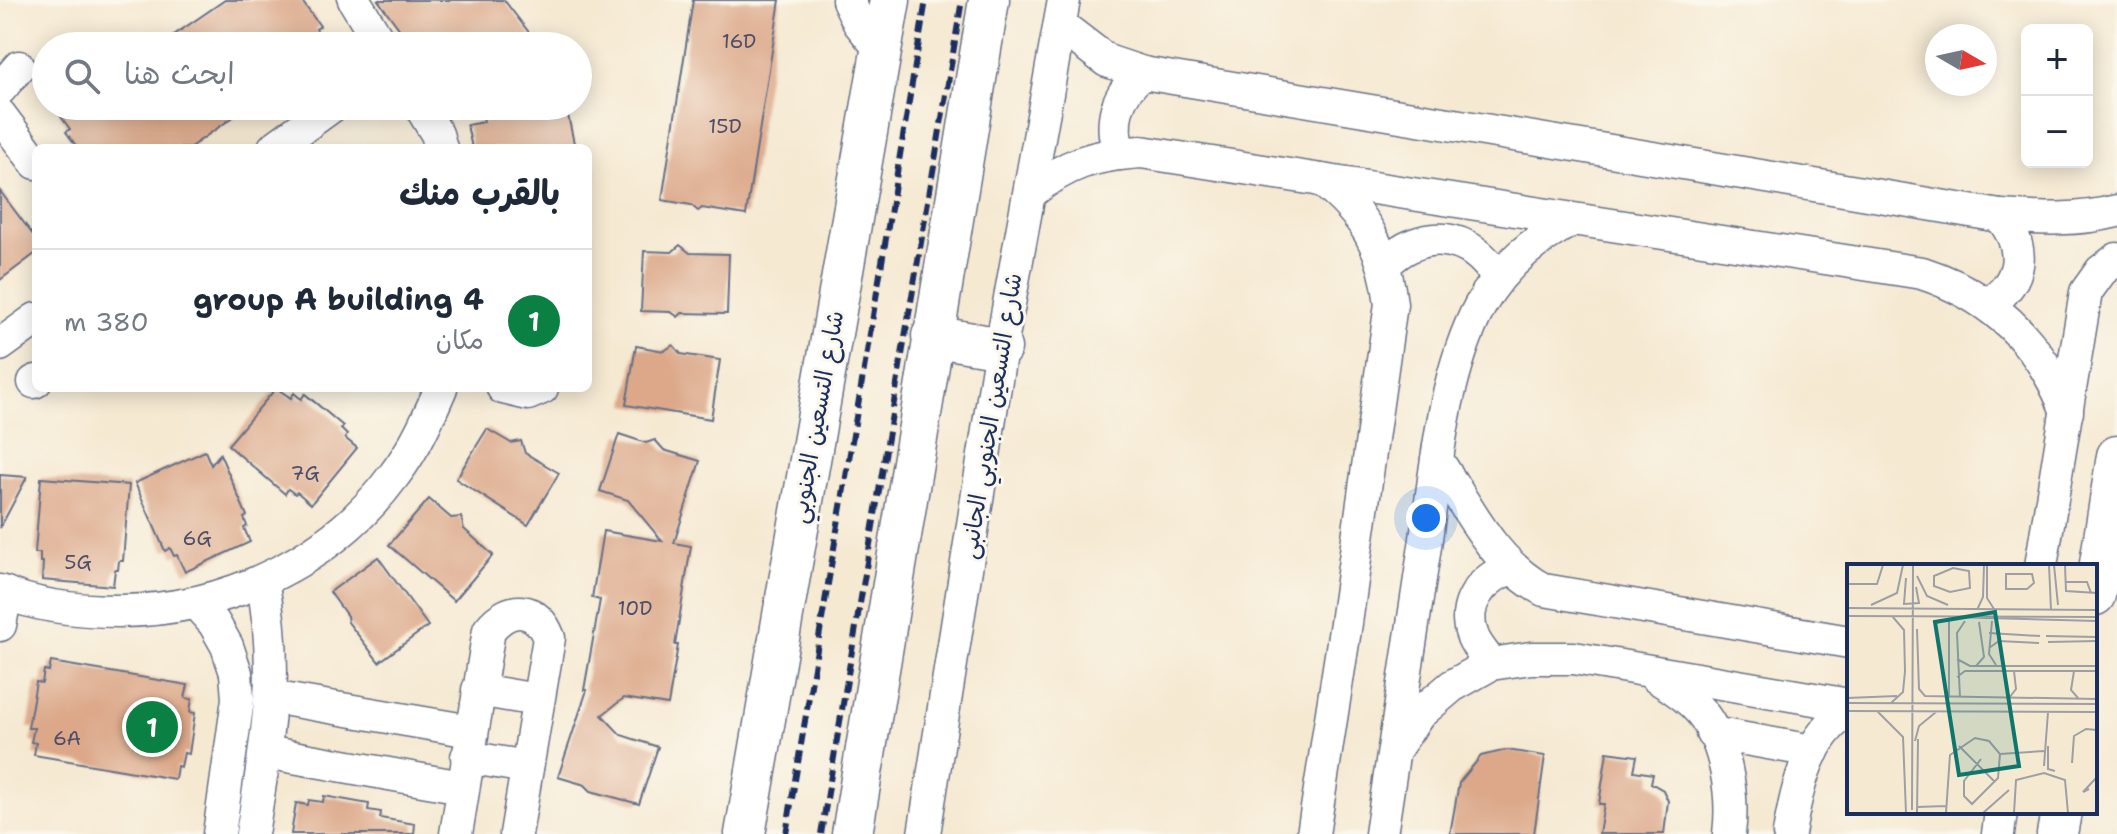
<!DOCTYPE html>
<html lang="ar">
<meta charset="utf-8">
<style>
:root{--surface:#fff;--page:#f6f6f7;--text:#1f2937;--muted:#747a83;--line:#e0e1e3;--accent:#0b8043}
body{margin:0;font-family:"Shantell Sans","Playpen Sans Arabic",sans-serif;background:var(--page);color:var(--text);direction:rtl}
.controls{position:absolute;right:24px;top:24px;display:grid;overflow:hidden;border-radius:12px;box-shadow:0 4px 20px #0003}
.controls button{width:72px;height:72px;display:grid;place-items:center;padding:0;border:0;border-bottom:2px solid var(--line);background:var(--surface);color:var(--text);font:40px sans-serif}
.compass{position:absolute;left:1925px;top:24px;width:72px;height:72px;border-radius:50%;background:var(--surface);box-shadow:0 4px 20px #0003;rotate:99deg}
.you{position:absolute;left:1426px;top:518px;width:28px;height:28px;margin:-20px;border:6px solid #fff;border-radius:50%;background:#1a73e8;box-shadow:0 0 0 12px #1a73e833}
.badge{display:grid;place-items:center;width:52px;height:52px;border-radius:50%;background:var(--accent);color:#fff;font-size:26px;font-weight:700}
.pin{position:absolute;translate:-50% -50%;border:4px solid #fff;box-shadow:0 2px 8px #0006}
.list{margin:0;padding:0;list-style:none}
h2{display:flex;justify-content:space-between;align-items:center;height:104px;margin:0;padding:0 32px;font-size:34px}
h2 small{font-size:26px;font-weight:400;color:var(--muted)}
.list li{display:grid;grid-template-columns:52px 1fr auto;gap:24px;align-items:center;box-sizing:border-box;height:144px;padding:0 32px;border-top:2px solid var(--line)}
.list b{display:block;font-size:30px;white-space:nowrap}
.list p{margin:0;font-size:26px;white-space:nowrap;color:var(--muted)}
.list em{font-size:26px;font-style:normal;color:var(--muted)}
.icon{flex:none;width:44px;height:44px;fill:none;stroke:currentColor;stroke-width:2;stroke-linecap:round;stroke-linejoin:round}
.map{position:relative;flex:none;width:2117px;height:834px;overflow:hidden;direction:ltr}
.search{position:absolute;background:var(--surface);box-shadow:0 4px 20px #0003;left:32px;top:32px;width:560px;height:88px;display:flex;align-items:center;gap:20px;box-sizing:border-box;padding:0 28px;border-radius:44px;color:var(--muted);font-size:30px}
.panel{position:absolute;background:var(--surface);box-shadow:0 4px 20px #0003;left:32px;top:144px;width:560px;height:248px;border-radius:12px;direction:rtl}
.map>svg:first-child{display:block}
</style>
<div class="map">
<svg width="2117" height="834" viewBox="0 0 2117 834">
<rect width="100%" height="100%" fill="#fbf7ec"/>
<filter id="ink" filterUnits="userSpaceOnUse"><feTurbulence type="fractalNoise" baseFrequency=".0125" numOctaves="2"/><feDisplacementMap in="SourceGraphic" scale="16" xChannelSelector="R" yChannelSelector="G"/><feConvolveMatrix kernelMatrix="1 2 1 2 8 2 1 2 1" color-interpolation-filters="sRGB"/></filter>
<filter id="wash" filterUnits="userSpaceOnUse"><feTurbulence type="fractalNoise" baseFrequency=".006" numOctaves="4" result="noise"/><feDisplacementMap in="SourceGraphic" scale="32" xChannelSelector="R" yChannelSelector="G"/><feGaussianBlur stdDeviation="1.8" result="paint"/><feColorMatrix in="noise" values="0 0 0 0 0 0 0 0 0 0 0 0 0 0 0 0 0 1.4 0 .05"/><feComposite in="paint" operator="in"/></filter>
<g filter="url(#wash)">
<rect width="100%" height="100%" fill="#f5e9d2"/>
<g id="blocks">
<g fill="#dca889">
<path d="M225,0H301L320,26L316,29L321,36L318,39L324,46H158Z"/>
<path d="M378,0H504L531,35L517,46H412Z"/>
<path d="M693,0H780L746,215L702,208L698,211L691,205L662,200Z"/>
<path d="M71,106H249L189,148H78L66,132L70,129L59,114Z"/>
<path d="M500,106H566L575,148H472L467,125L484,122L483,116L492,115L490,108Z"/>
<path d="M0,191L36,239V253L0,280Z"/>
<path d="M680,245L690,253L729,254L727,314L682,313L678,317L671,312L641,311L644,251L672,252Z"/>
<path d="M673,345L681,354L720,360L711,419L626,405L636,346L664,351Z"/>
<path d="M276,388L291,398L294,393L301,399L305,394L343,426L341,429L347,435L345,438L357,448L311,504L297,492L295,494L288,489L285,494L228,445Z"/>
<path d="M487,429L511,443L521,441L525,453L559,473L528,525L456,479Z"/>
<path d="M619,434L646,443L655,440L664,450L700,461L674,543L691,546L675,645H678L668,705L624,698L602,715L621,735L658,747L639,804L591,791L585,785L558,777L587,690H584L600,600L592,598L603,531L662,541L628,500L600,491Z"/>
<path d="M205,451L211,465L220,454L247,516L244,518L247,526L244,528L250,542L185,572L177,555L174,556L170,548L165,551L135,483Z"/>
<path d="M0,475L27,477L0,528Z"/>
<path d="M41,478L129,485L123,561H119L118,570H115L113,586L42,580L43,562H40V553H35Z"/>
<path d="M429,499L451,518L461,517L464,529L493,555L454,601L389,545Z"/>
<path d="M378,557L428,626L379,662L348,622L347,616L330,592Z"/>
<path d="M51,662L188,685L185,698L192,699L190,712L195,713L189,754L184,753L181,767L177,766L175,779L34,755L36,743L31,742L34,728H28L36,682L42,683L44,670L49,671Z"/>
<path d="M1507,750L1545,756L1534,834H1450L1459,783L1481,756Z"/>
<path d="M1607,752L1637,756L1634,771L1653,774L1651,783L1663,790L1668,801L1664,834H1599L1604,804H1599Z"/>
<path d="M324,796L369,804L368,810L381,812L380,818L415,824L414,834H291L296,803L308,805L309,800L323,802Z"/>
</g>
</g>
</g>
<g filter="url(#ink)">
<use href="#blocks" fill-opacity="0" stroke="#677087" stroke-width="2"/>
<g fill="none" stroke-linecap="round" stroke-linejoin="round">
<defs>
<g id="minor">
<path d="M354,0L382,46"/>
<path d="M848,0L859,23L881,50"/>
<path d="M1060,25L1107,61L1143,73L2000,216C2041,219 2077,221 2117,211"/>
<path d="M0,89L19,67"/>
<path d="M420,106L437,134L441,148"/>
<path d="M0,115L36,163"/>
<path d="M274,148L332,106"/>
<path d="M1119,154C1109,121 1116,94 1143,73"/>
<path d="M1030,193C1067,163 1094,155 1141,152L1922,273C1992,296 2041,342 2067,412"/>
<path d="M1384,265C1423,227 1470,232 1498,278"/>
<path d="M1989,304C2023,280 2027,248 2000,216"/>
<path d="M0,345L36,319"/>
<path d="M34,382L36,381"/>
<path d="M503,388L528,394L542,388"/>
<path d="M1437,460C1468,507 1493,563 1544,590L1849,642"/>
<path d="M2041,566L2086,292L2101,271L2117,259"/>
<path d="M0,591C37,607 80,611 120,611C226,610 332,561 395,474C415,448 428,418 441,388"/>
<path d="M196,603L214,623L227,646L236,673L238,699L219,834"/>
<path d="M0,625L6,593"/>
<path d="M1491,664C1485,655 1477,647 1473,637C1460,605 1482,578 1511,568"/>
<path d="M1656,677C1673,687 1688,697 1701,712C1726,743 1734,796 1729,834"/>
<path d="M478,690L537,700"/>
<path d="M271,697L471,731"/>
<path d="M1712,733L1813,751"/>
<path d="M1397,746L1419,714L1452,686L1491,664L1531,658H1574L1849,705"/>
<path d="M265,752L462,787"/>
<path d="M467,757L527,767"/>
<path d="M252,834C266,745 281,671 262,581"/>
<path d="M456,834L489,630C510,604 537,606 549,638L516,834"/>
<path d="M924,834L1001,348L1064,0"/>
<path d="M1313,834L1346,623L1391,304C1385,249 1365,214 1321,180"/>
<path d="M1381,834C1396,738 1411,642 1425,546C1436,469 1443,376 1480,306C1501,267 1534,240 1572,220"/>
<path d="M1789,834C1796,791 1808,734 1849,711"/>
<path d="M1998,834L2001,812"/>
</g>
<g id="major">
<path d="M932,336L1001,348"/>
<path d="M2095,595L2117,456"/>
<path d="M745,834L890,0"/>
<path d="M852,834L989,0"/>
<path d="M2057,834L2061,812"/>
</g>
</defs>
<use href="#minor" stroke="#677087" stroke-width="35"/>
<use href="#major" stroke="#677087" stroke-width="43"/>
<use href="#minor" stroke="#fff" stroke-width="32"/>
<use href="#major" stroke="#fff" stroke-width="40"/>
<g stroke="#1b2f5e" stroke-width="6" stroke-dasharray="12 6" stroke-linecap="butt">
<path d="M786,834L926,0"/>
<path d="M821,834L962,0"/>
</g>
</g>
</g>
<g text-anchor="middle" stroke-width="6" stroke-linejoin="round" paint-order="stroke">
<g font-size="20" fill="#4b4d69">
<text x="739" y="48">16D</text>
<text x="725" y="133">15D</text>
<text x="305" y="480">7G</text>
<text x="197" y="545">6G</text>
<text x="78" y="569">5G</text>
<text x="635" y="615">10D</text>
<text x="67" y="745">6A</text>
</g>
<g font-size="24" fill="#1b2f5e" stroke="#fbf7ec">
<text transform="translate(991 416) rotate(-81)" y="8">شارع التسعين الجنوبي الجانبى</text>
<text transform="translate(817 417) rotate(-80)" y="8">شارع التسعين الجنوبي</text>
</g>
</g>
<g transform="translate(1847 564)">
<rect width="250" height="250" fill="#f5e9d2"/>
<path fill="none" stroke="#9e9fa4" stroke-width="2" d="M140,1V34L147,45M202,1L204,46M207,1L211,41M218,1L219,27L250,29M106,4L122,7L123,24L103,28L87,22V12ZM159,10H185L187,19L180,25H159ZM70,12L80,32L101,41M59,14L57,40L72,39L69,23M218,18H240L244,29M0,20H30L36,1M24,41L50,29L56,1M0,44L250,46M130,46L136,33L137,1M0,52L250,53M105,53L250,57M145,57L142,90L149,101M70,65L72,125L78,132L250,135M142,69L193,72M199,72L250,73M201,78L250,77M142,84L152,77L192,79M110,95L123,102H250M129,102L137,93L132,58M227,107L224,126L231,134M110,113L118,107H250M0,134L50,132M102,134V54M113,134L110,69L118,57M162,134L169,125L167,107M0,139L250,140M44,139L56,128L58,107L57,66L45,52M0,147L250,148M30,147L56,173L59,249M68,177L72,162L89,148M112,182L148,218M201,182V205L208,207M153,190L197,187M225,199L227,172L239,165L250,166M197,202L201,148M242,225L236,228L250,213M70,243L99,242M65,246L66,1M70,249L71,175M99,249L103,191L128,174L142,177L153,190L151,214L125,240L117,232V217L134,195M136,249L162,226M167,249L169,216L197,209L218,216L221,249"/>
<path fill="#0f766e" fill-opacity="0.15" stroke="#0f766e" stroke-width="4" d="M148,48L172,202L112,211L88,58Z"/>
<rect width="250" height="250" fill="none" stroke="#1b2f5e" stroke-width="4"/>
</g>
</svg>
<div class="controls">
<button>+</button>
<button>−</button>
</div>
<svg class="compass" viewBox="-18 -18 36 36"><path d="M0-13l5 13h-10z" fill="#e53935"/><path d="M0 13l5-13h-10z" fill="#747a83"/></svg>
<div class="you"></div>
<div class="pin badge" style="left:152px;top:727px">1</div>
<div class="search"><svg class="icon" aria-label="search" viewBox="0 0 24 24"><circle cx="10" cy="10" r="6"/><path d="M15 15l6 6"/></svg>ابحث هنا</div>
<section class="panel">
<h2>بالقرب منك<small></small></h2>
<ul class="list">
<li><span class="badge">1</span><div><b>group A building 4</b><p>مكان</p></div><em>380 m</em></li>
</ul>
</section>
</div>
